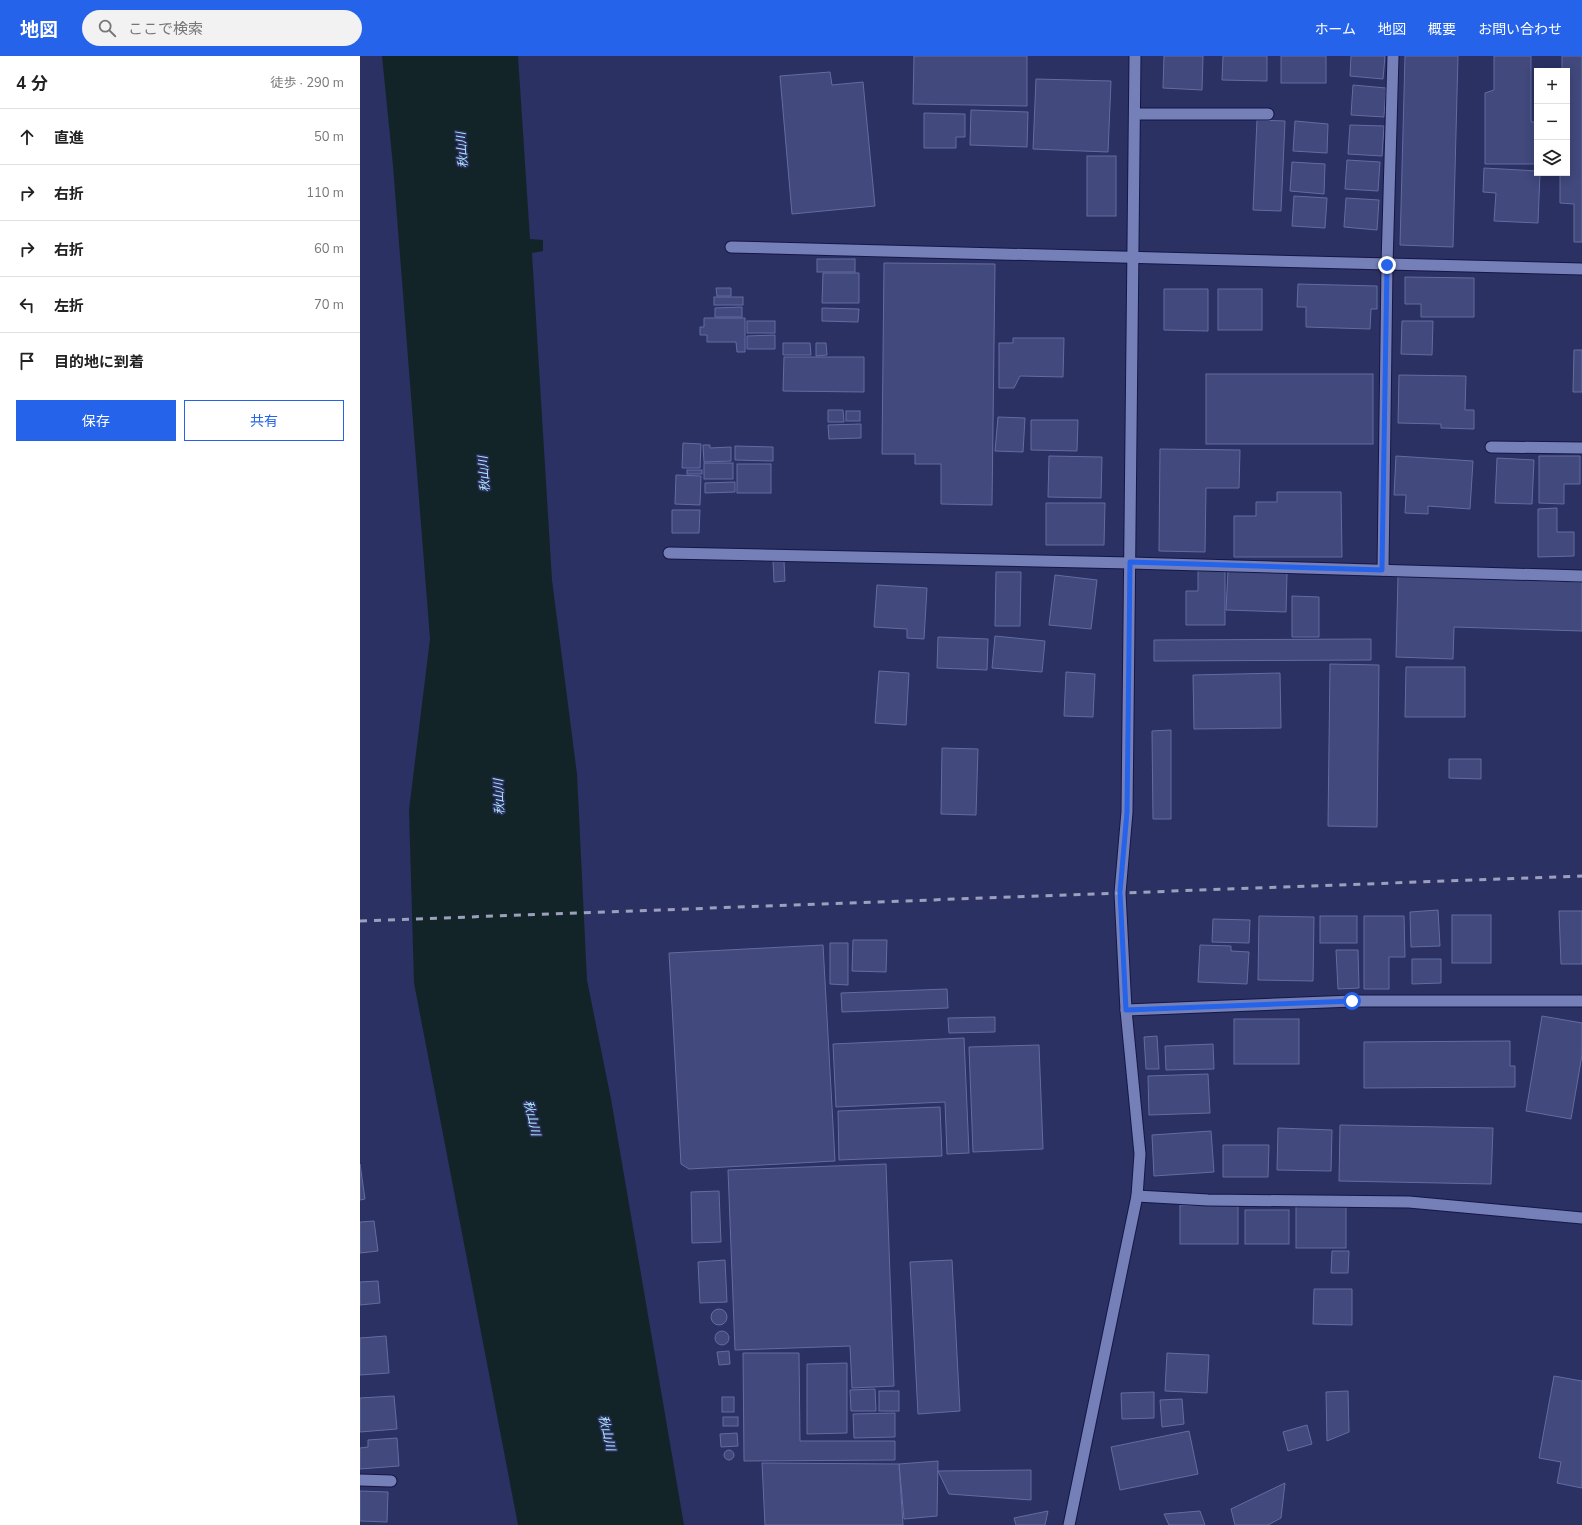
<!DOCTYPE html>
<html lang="ja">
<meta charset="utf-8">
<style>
:root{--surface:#fff;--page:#f2f2f2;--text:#222;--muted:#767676;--line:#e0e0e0;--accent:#2563eb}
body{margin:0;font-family:"Nunito Sans","Noto Sans JP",sans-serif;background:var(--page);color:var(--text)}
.controls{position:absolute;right:12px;top:12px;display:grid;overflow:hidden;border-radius:0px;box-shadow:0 2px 10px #0003}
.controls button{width:36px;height:36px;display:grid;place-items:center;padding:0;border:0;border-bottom:1px solid var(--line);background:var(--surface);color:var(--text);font:20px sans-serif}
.stop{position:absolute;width:12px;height:12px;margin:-9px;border:3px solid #2563eb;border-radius:50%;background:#fff}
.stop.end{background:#2563eb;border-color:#fff;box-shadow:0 1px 4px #0008}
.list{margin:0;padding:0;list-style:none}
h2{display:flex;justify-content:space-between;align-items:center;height:52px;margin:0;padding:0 16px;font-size:17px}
h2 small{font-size:13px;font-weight:400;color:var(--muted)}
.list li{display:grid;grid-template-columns:26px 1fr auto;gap:12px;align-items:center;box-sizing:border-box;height:56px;padding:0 16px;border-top:1px solid var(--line)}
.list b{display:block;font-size:15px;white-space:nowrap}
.list em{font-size:13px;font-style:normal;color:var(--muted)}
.actions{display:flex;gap:8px;padding:12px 16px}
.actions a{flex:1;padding:9px 0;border:1px solid var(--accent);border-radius:0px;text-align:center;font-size:14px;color:var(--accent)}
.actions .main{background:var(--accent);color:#fff}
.icon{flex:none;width:22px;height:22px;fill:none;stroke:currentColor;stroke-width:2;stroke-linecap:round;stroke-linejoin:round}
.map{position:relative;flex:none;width:1222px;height:1469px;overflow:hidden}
header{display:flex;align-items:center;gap:24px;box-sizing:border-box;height:56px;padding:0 20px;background:var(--accent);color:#fff}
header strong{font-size:19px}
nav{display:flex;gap:22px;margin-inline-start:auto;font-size:14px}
.search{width:280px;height:36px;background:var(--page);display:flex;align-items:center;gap:10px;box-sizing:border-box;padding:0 14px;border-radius:22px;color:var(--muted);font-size:15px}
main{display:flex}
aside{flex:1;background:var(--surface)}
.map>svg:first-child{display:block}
</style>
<header>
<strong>地図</strong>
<div class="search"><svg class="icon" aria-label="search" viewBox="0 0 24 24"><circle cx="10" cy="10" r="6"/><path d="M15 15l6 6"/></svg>ここで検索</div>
<nav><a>ホーム</a><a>地図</a><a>概要</a><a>お問い合わせ</a></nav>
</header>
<main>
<aside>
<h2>4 分<small>徒歩 · 290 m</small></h2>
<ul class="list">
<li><svg class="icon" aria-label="ahead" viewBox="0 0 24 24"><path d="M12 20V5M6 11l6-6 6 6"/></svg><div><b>直進</b></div><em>50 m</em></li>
<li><svg class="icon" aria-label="right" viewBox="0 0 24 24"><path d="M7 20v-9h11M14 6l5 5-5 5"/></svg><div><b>右折</b></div><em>110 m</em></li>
<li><svg class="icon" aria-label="right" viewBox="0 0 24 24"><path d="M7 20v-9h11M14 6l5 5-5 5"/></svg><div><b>右折</b></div><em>60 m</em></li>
<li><svg class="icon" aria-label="left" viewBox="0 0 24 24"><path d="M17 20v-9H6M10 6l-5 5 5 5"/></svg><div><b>左折</b></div><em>70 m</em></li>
<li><svg class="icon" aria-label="arrive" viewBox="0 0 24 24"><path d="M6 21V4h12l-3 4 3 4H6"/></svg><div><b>目的地に到着</b></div></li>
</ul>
<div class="actions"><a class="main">保存</a><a>共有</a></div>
</aside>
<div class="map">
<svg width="1222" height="1469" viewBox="0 0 1222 1469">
<rect width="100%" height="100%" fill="#2b3162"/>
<path fill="#132429" d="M22,0H158L170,183L183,184V195L172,197L192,524L217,718L227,924L251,1043L324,1469H158L54,927L49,754L70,583L33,110Z"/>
<g fill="#41497d" stroke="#636ca2">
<path d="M554,0H667V50L553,48Z"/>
<path d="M804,0H843L842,34L803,32Z"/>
<path d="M863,0H907V25L862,24Z"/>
<rect x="921" y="0" width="45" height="27"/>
<path d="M991,0H1025L1023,23L990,20Z"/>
<path d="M1045,0H1098L1093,191L1040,189Z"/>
<path d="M1134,0H1171V66H1176V108H1125V37L1134,34Z"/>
<path d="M1202,0H1222V186H1214V148L1200,147V117H1207V15H1202Z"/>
<path d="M470,16L472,29L503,26L515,150L432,158L420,20Z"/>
<path d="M676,23L751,25L748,96L673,93Z"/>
<path d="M993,29L1026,32L1024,61L991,59Z"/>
<path d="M611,54L668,56L667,91L610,89Z"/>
<path d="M564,57L605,58V81H596V92H564Z"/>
<path d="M897,64L925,65L921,155L893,154Z"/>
<path d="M935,65L968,68L967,97L933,95Z"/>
<path d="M990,69L1024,70L1022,100L988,98Z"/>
<rect x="727" y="100" width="29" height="60"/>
<path d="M987,104L1020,106L1018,135L985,133Z"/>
<path d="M932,106L965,108L964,138L930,135Z"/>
<path d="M1124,112L1177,115V117H1180L1178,167L1134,165L1136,137L1123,136Z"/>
<path d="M934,140L967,142L965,172L932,170Z"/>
<path d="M986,142L1019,144L1017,174L984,171Z"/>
<rect x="457" y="203" width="38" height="13"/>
<path d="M524,207L635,208L632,449L581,448V408H555V398H522Z"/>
<path d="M463,217H499V247H462Z"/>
<path d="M1045,221L1114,222V261H1061V248H1045Z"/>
<path d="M938,228L1017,230V253H1011L1010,273L946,271V251H937Z"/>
<path d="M356,232H371V240H357Z"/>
<path d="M804,233H848V275L804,274Z"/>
<rect x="858" y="233" width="44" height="41"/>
<rect x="354" y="241" width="29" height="8"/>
<path d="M382,251V261H355V252Z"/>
<path d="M462,252L499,253L498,266L462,265Z"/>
<path d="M344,262H385V296H377L376,286H347V279H340V271H344Z"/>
<rect x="387" y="265" width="28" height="12"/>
<path d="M1042,265H1073L1072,299L1041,298Z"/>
<path d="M415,279V293H387V280Z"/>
<path d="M653,282H704L703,321L660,320L654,332H639V287H653Z"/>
<path d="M423,287H450L451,299H423Z"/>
<path d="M456,287H466L467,299L456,300Z"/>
<path d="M1214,294H1222V336H1213Z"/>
<path d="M424,301H504V336L423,335Z"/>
<rect x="846" y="318" width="167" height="70"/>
<path d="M1039,319L1106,320L1105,354H1114V373L1081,372V368L1038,367Z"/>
<path d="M468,354H483L484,366H468Z"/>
<rect x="486" y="355" width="14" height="10"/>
<path d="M638,361L665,362L663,396L635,395Z"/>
<path d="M671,364H718L717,395L671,394Z"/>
<path d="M501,368V382L469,383L468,369Z"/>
<path d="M323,387L341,388L340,412H322Z"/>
<path d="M343,389H350V392L371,391V405L344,406Z"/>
<path d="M375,390L413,391V405L375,404Z"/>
<path d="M800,393L880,394L879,432H846L845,496L799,495Z"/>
<path d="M689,400L742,401L741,442L688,441Z"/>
<path d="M1036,400L1113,405L1110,453L1068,450V458L1045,457L1046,439H1034Z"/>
<path d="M1179,400H1220V428H1204V448L1179,447Z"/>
<path d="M1137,402L1174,404L1172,448L1135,447Z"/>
<rect x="344" y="407" width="29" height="16"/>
<rect x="377" y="408" width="34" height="29"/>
<rect x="327" y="414" width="15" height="4"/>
<path d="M316,419L341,420L340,449L315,448Z"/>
<path d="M375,426V436L345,437V427Z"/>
<path d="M917,436H981L982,501H874V460H896V446H917Z"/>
<path d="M686,447H745L744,489H686Z"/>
<path d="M1197,452V476H1214V500L1178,501V453Z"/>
<path d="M312,454H340L339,477H312Z"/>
<path d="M413,505H424L425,525L414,526Z"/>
<path d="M838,513H865V569H826V535H838Z"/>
<path d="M868,515L927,517L926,556L866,554Z"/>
<path d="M636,516H661L660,570H635Z"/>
<path d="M695,519L737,524L731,573L689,569Z"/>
<path d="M1038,520L1222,526V575L1094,571L1093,603L1036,601Z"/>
<path d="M517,529L567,532L564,583L547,582V573L514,571Z"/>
<path d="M932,540L959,541V581H932Z"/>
<path d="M635,580L685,585L682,616L632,612Z"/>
<path d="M578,581L628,583L627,614L577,612Z"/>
<path d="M1011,583V604L794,605V584Z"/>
<path d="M970,608L1019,609L1017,771L968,770Z"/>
<path d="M1046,611H1105V661H1045Z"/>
<path d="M519,615L549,617L546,669L515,667Z"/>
<path d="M706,616L735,618L733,661L704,660Z"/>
<path d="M920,617L921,672L834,673L833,619Z"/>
<path d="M811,674V763H793L792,675Z"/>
<path d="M582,692L618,693L616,759L581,758Z"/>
<path d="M1089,703H1121V723L1089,722Z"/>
<path d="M1078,854L1080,890L1051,891L1050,856Z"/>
<path d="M1199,855H1222V908H1201Z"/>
<rect x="1092" y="859" width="39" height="48"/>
<path d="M899,860L954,861L953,925L898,924Z"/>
<rect x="960" y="860" width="37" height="27"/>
<path d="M1004,860H1044L1045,901H1029V933H1004Z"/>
<path d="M853,863L890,864L889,887L852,886Z"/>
<path d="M493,884H527L526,916L492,915Z"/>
<path d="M470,887H488V929L470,928Z"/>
<path d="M463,889L475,1105L329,1113L321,1108L309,897Z"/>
<path d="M840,889L871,890V895L889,896L887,928L838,926Z"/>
<path d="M976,894H998L999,932L978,933Z"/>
<path d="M1052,903H1081V927L1052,928Z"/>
<path d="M587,933L588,952L482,956L481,937Z"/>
<path d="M1182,960L1222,967V999L1211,1063L1166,1055Z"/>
<path d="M635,961V976L589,977L588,962Z"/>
<rect x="874" y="963" width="65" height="45"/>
<path d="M797,980L799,1013H786L784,981Z"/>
<path d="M604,982L609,1097L587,1098L585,1046L476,1051L473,988Z"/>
<path d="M1150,985V1010H1155V1031L1004,1032V986Z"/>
<path d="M853,988L854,1013L806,1014L805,990Z"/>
<path d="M679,989L683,1093L613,1096L609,991Z"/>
<path d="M848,1018L850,1057L789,1059L788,1020Z"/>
<path d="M580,1051L582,1100L479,1104L478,1055Z"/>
<path d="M980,1069L1133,1072L1131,1128L979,1125Z"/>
<path d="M918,1072L972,1074L971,1115L917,1114Z"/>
<path d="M851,1075L854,1116L794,1120L792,1079Z"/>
<path d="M863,1089H909L908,1121H863Z"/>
<path d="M0,1108L5,1143L0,1144Z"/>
<path d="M526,1108L534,1330L492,1332L490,1290L375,1294L368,1114Z"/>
<path d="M359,1135L361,1186L332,1187L331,1136Z"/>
<rect x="820" y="1149" width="58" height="39"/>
<rect x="936" y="1149" width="50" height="43"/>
<rect x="885" y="1154" width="44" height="34"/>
<path d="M14,1165L18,1195L0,1197V1166Z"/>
<path d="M972,1195H989L988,1217H971Z"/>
<path d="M365,1204L367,1246L340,1247L338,1206Z"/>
<path d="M592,1204L600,1355L558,1358L550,1206Z"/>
<path d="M18,1225L20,1247L0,1249V1226Z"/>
<path d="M954,1233H992V1269L953,1268Z"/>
<circle cx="359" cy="1261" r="8"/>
<circle cx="362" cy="1282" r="7"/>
<path d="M26,1280L29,1317L0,1319V1282Z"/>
<path d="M369,1295L370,1308L359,1309L357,1296Z"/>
<path d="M383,1297H439L440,1385H535V1404L384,1405Z"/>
<path d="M807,1297L849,1299L847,1337L805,1335Z"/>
<path d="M487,1307V1377L447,1378V1308Z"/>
<path d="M1194,1320L1222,1325V1432L1197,1427L1201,1406L1179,1402Z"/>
<path d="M515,1333L516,1355H491L490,1334Z"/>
<rect x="519" y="1335" width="20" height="20"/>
<path d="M988,1335L989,1376L967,1385L966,1336Z"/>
<path d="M794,1336V1362L762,1363L761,1337Z"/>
<path d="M34,1340L37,1373L0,1376V1342Z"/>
<rect x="362" y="1341" width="12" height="15"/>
<path d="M822,1343L824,1368L802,1371L800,1344Z"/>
<path d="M535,1357V1381L494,1382L493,1358Z"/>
<rect x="363" y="1361" width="15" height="9"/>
<path d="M947,1369L952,1388L928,1395L923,1376Z"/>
<path d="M829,1375L838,1418L760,1434L751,1391Z"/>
<path d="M377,1377L378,1390L361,1391L360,1378Z"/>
<path d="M37,1382L39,1410L0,1413V1392L8,1391V1384Z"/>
<circle cx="369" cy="1399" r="5"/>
<path d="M578,1405L577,1460L544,1463L539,1408Z"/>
<path d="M402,1407L539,1408L543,1469H405Z"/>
<path d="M671,1414V1444L589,1438L578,1415Z"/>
<path d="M925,1427L921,1462L908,1469H875L871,1453Z"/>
<path d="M0,1435L28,1436L27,1466L0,1465Z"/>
<path d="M688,1455L685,1469H656L654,1462Z"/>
<path d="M840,1455L845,1469H809L804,1458Z"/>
</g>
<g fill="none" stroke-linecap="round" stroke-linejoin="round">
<defs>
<g id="minor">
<path d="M775,58H908"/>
<path d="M371,191L1222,213"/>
<path d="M1131,391L1222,392"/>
<path d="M309,497L770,507L1222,520"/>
<path d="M1023,514L1027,209L1033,0"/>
<path d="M766,954L992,945H1222"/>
<path d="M777,1140L848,1144L1049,1146L1222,1162"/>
<path d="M0,1424L31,1425"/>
</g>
<path id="tertiary" d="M709,1469L777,1140L780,1098L766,954L760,837L767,756L775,0"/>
</defs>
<use href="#minor" stroke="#151746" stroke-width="13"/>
<use href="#tertiary" stroke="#151746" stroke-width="13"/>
<use href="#minor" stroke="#7680b8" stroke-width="11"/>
<use href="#tertiary" stroke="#7680b8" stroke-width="11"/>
<path stroke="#9ca0bd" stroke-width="3" stroke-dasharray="7 7" stroke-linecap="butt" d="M0,865L1222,820"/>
</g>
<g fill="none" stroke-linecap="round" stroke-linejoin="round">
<path stroke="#2563eb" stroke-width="5" d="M992,945L766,954L760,836L767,756L770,506L1022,514L1027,209"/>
</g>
<g text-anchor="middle" stroke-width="3" stroke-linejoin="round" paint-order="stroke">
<g font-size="12" font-style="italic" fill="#b0e9f8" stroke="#2b3162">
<text transform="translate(102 94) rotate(-94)" y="4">秋山川</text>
<text transform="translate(124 418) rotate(-94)" y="4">秋山川</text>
<text transform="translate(139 741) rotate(-92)" y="4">秋山川</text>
<text transform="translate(172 1062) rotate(77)" y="4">秋山川</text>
<text transform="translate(247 1377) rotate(77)" y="4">秋山川</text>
</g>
</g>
</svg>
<div class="controls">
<button>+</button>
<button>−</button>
<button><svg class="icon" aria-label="layers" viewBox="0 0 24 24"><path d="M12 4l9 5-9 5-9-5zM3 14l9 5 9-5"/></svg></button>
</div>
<div class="stop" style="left:992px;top:945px"></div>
<div class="stop end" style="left:1027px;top:209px"></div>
</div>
</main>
